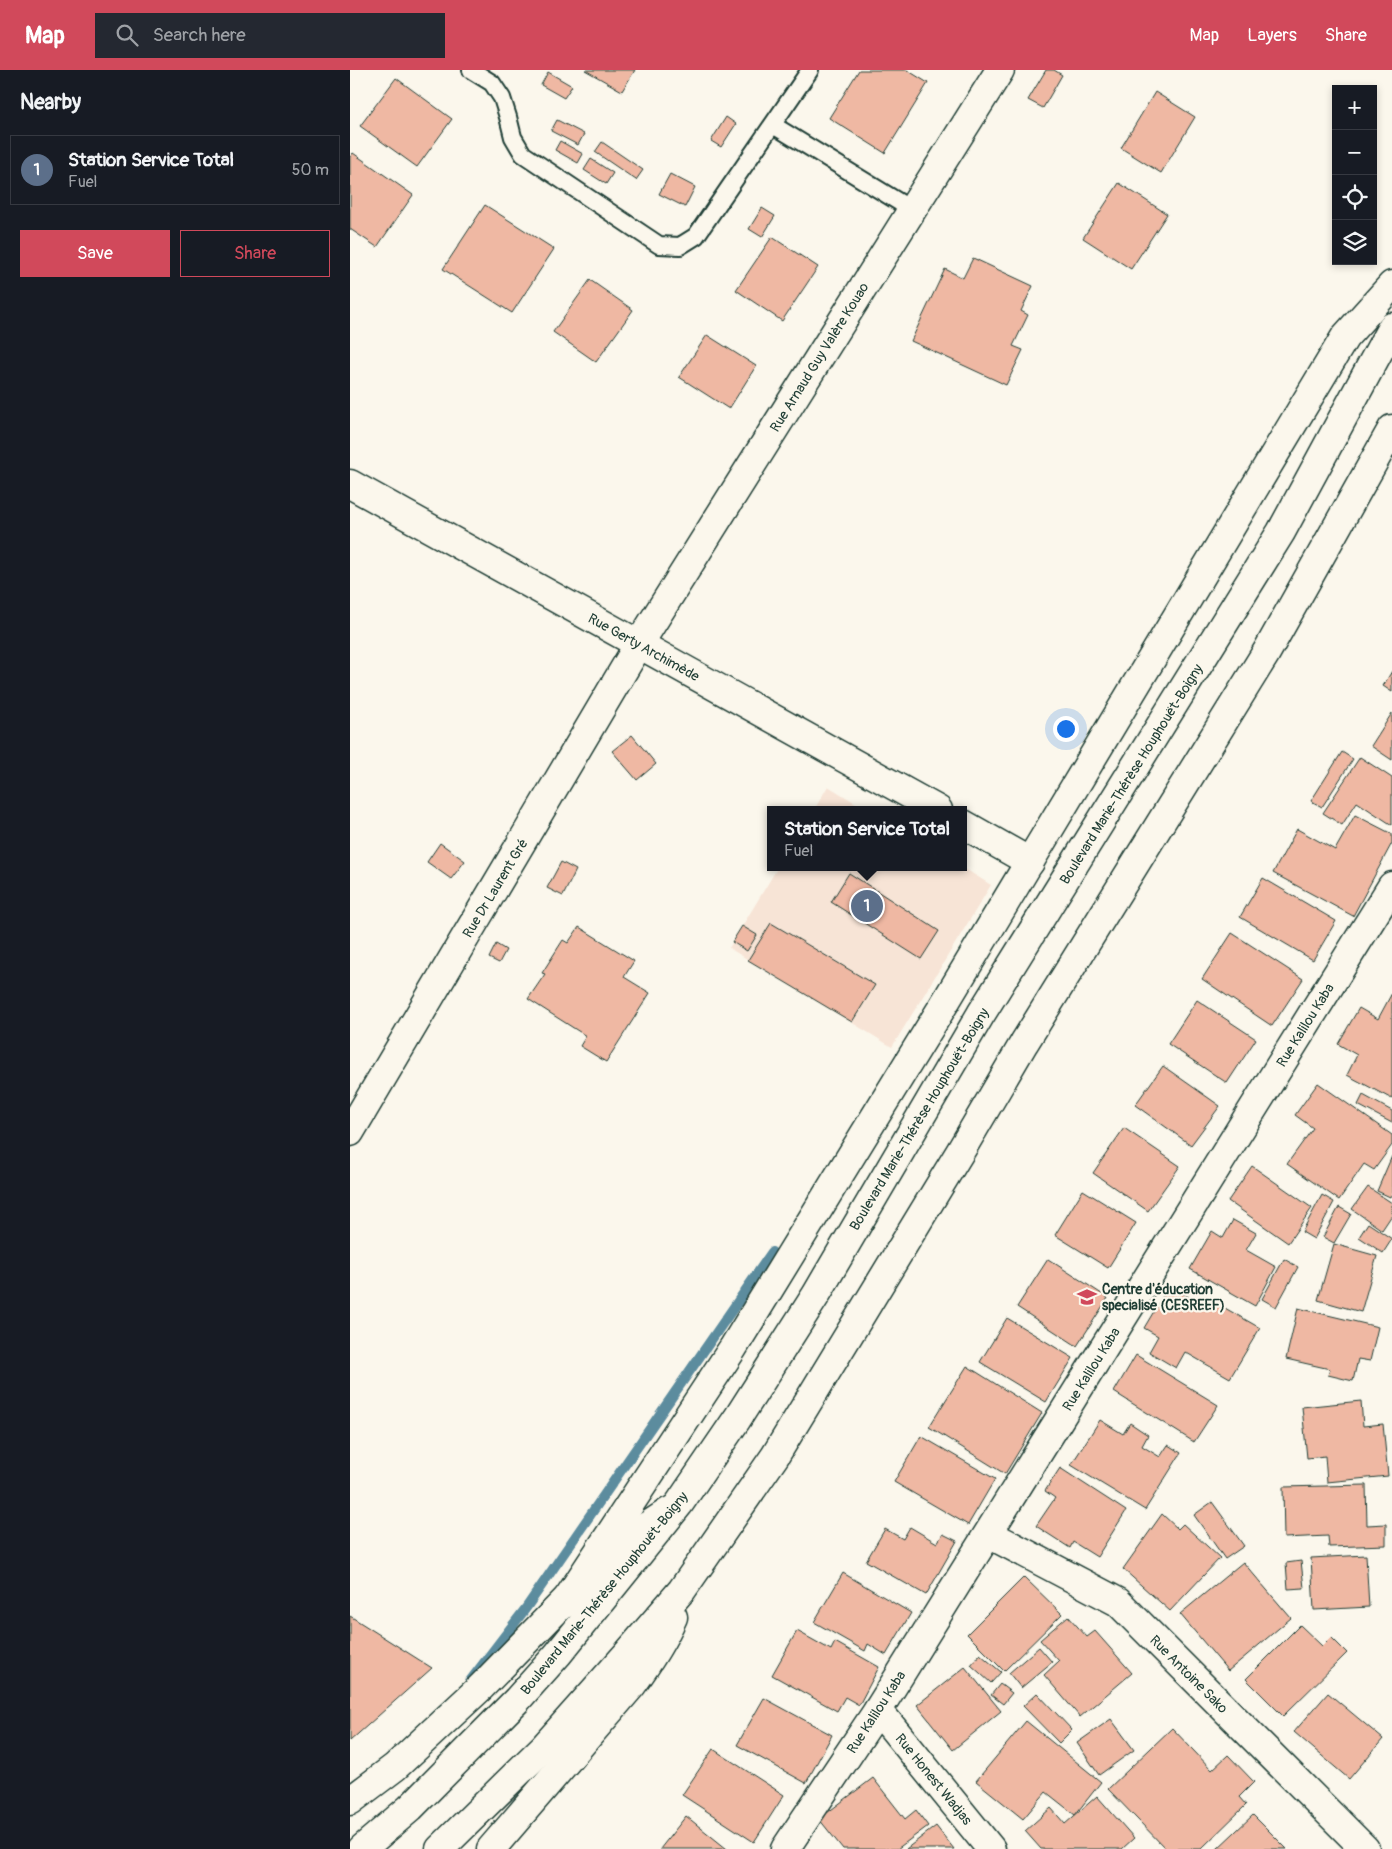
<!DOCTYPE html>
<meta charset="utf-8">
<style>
:root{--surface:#171b24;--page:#242831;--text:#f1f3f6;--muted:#9ea1a6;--line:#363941;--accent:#d1495b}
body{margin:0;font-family:Pangolin,sans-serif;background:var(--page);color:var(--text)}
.controls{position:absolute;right:15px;top:15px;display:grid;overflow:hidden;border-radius:0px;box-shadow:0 2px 8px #0003}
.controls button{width:45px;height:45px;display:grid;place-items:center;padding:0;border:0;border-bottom:1px solid var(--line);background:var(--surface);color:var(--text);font:25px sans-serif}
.you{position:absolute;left:715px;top:658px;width:18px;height:18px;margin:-12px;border:4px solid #fff;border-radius:50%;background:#1a73e8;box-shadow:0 0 0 8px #1a73e833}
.badge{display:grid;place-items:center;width:32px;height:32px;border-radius:50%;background:var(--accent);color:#fff;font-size:16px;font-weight:700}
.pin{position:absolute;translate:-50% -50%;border:2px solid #fff;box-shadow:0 1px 5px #0006}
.popup{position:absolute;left:417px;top:736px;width:200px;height:65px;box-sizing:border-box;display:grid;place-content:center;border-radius:0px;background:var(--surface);filter:drop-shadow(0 1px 4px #0005);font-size:16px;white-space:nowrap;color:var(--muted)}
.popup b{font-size:19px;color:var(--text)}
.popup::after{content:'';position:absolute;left:50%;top:100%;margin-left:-10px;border:10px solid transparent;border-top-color:var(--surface)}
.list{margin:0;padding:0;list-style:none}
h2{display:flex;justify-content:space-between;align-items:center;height:65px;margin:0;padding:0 20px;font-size:21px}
h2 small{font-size:16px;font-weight:400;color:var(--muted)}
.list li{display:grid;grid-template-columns:32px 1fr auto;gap:15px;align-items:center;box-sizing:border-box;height:70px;margin:0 10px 10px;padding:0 10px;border:1px solid var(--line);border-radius:0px}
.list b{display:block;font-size:19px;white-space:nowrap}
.list p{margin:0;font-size:16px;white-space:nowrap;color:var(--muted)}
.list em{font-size:16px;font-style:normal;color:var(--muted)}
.actions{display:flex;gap:10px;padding:15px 20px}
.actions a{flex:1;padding:11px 0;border:1px solid var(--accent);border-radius:0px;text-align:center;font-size:18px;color:var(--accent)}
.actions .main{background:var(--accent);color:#fff}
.icon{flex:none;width:28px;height:28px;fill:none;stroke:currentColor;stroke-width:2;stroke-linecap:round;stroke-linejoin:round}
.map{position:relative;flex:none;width:1042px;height:1779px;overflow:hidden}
header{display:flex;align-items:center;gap:30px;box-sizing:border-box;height:70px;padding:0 25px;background:var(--accent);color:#fff}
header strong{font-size:24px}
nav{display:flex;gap:28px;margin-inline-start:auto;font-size:18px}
.search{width:350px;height:45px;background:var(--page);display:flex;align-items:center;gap:12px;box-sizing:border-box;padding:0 18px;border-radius:0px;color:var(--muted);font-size:19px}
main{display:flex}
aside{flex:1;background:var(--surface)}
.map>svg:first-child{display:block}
</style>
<header>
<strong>Map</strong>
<div class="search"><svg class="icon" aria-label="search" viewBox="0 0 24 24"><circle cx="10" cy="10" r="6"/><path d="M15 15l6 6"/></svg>Search here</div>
<nav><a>Map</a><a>Layers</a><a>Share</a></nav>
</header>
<main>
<aside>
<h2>Nearby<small></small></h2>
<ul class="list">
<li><span class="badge" style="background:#5c6f8a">1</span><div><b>Station Service Total</b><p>Fuel</p></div><em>50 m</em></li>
</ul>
<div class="actions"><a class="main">Save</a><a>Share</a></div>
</aside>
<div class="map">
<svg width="1042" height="1779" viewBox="0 0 1042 1779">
<rect width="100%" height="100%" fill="#fbf7ec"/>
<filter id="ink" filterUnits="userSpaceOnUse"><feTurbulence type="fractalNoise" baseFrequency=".02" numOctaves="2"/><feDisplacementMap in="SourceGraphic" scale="10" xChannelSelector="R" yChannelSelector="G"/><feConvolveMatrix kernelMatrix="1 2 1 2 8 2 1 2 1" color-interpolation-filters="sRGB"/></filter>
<g filter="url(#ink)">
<g fill="#f7e4d6">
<path d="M478,716L517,740H464Z"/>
<path d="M428,797H612L641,815L542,977L379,878Z"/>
</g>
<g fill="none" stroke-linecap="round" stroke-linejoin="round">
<path stroke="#5c8c9e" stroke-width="10" d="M120,1611L176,1538L422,1182"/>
</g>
<g fill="#efb8a3" stroke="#1f3d34">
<path d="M235,0H285L272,21Z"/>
<path d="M509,0H557L578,13L535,83L479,48Z"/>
<path d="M696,0H704L712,5L693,38L678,30Z"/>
<path d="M198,2L222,16L214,28L191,15Z"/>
<path d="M46,8L102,49L67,97L10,56Z"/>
<path d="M805,22L845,47L811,103L771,78Z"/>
<path d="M376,47L386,54L371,77L361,71Z"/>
<path d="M207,50L234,64L228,75L201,61Z"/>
<path d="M210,71L233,84L228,93L205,80Z"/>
<path d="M252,72L293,100L286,110L245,82Z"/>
<path d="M3,83L63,125L27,177L0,159V87Z"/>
<path d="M241,89L263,103L256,114L234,100Z"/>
<path d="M320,104L345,117L335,137L309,124Z"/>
<path d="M769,113L817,144L781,199L733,168Z"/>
<path d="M135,135L204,179L162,243L93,199Z"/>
<path d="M412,138L425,146L412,167L399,159Z"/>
<path d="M422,167L468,197L432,251L386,220Z"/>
<path d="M623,188L683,216L671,241L678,245L663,276L673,280L656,315L561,271L595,199L613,208Z"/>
<path d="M240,210L283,240L246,292L203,262Z"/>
<path d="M357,265L406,296L379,339L329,307Z"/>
<path d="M1042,601V622L1033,616Z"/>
<path d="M1042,643V690L1021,676Z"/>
<path d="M282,665L306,694L287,710L262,681Z"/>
<path d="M992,682L1003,689L972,737L961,731Z"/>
<path d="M1010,687L1042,708V755L1007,732L992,755L973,743Z"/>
<path d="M1005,745L1042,764V773L1003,846L923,803L947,759L985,780Z"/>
<path d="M90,773L115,791L101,809L77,792Z"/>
<path d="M211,792L226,800L213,826L197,818Z"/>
<path d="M499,803L589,861L571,889L481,832Z"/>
<path d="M913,808L986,851L963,890L890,847Z"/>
<path d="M421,853L525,915L502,952L398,890Z"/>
<path d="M392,856L407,865L397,881L382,872Z"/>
<path d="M229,857L284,891L274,907L300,923L256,992L230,976L236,966L178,929L195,904L192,903L213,870L218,873Z"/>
<path d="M882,863L953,909L922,956L852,909Z"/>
<path d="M146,874L156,880L149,893L139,888Z"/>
<path d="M1042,923V1029L997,1005L1007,985L988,974L1009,938L1028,949Z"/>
<path d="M847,930L906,969L877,1013L818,974Z"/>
<path d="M813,996L870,1036L841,1075L785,1035Z"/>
<path d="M968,1013L1042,1065V1075L1024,1100L1014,1094L989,1130L937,1094L963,1058L945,1045Z"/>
<path d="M1013,1025L1042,1041V1053L1008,1035Z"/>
<path d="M774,1058L830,1096L798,1141L743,1103Z"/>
<path d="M1042,1086V1123L1040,1127L1027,1121Z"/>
<path d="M902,1096L962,1138L938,1173L878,1131Z"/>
<path d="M1018,1117L1042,1133V1145L1032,1160L1002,1139Z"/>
<path d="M733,1120L786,1153L758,1198L705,1165Z"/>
<path d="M972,1125L984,1132L964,1169L952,1162Z"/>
<path d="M989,1137L1001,1144L984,1173L973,1167Z"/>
<path d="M883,1150L906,1163L896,1180L926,1197L905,1236L840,1199L862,1161L873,1168Z"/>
<path d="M1018,1153L1042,1169L1033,1183L1009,1167Z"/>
<path d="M984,1174L1027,1186L1011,1242L968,1230Z"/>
<path d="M698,1189L758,1228L727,1276L667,1237Z"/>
<path d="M934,1189L948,1197L926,1237L912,1229Z"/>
<path d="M819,1216L855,1236L859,1229L910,1258L880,1308L835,1282L826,1298L799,1282L808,1266L794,1258Z"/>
<path d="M948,1238L1028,1257L1020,1291L1008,1289L1003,1311L978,1305L980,1299L936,1289Z"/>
<path d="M657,1248L723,1288L696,1332L630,1292Z"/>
<path d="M786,1285L868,1335L844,1372L764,1322Z"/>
<path d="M617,1296L692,1343L655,1404L579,1357Z"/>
<path d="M1011,1331L1013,1356L1033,1354L1038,1406L977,1412L975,1386L957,1388L952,1337Z"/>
<path d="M750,1350L773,1364L780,1353L798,1365L792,1376L810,1387L818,1375L831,1383L795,1440L721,1395Z"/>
<path d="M571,1366L645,1409L618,1455L544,1412Z"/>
<path d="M710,1398L776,1441L747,1487L723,1472L720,1478L686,1456L705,1428L695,1421Z"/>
<path d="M1016,1415L1017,1455L1036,1454V1475L979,1477L978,1466L934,1468L933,1417Z"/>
<path d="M862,1432L894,1476L875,1489L844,1445Z"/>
<path d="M812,1444L828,1459L833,1454L870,1488L820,1541L773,1499Z"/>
<path d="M560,1457L587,1473L593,1464L607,1471L576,1525L516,1491L535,1459L553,1469Z"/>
<path d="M1016,1485L1019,1537L964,1540L961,1488Z"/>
<path d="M951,1491L954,1518L938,1519L936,1493Z"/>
<path d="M893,1492L941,1548L878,1601L830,1544Z"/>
<path d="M493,1503L561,1543L536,1585L518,1574L515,1581L464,1552Z"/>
<path d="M674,1507L712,1544L654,1601L617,1564Z"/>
<path d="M0,1546L82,1598L0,1671Z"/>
<path d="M718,1546L737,1567L745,1561L782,1603L730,1647L694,1605L709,1591L690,1570Z"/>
<path d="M950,1555L972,1576L981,1567L997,1583L933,1646L896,1609Z"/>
<path d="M447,1561L481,1580L485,1572L529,1597L509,1635L495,1627L487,1641L422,1605Z"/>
<path d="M689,1577L702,1592L671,1618L659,1603Z"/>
<path d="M630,1584L651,1602L641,1613L621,1595Z"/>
<path d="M615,1597L651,1641L603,1680L567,1635Z"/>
<path d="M650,1614L662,1623L653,1634L641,1625Z"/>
<path d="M687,1623L722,1660L709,1673L673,1636Z"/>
<path d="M978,1623L1033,1669L999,1709L944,1662Z"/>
<path d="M414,1628L482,1665L456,1713L387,1675Z"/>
<path d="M761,1649L784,1680L749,1705L727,1673Z"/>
<path d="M676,1651L751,1712L725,1745L696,1722L673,1749L626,1711Z"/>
<path d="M822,1658L862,1700L878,1685L904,1712L889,1727L896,1735L851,1779H816L758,1719Z"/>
<path d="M363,1679L434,1725L404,1772L332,1725Z"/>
<path d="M523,1708L555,1749L566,1740L578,1756L547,1779H493L469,1749Z"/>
<path d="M747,1726L784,1768L772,1779H691L675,1761L701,1738L715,1754Z"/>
<path d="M903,1745L937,1779H867Z"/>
<path d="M336,1746L377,1779H310Z"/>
<path d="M586,1756L604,1779H556Z"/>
</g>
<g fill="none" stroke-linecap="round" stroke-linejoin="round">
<defs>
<g id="service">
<path d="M121,0L142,13L152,28L158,47L163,67L173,84L309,175L330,176L346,166L460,0"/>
<path d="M423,55L562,140"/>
</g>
<g id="minor">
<path d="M0,414L588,740"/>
<path d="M613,754L680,792"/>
<path d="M0,1062L289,574L650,0"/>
<path d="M639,1464L768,1532L1015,1779"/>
<path d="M528,1640L641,1779"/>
<path d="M0,1731L45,1697L131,1617L257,1488L290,1461L320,1441"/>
<path d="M435,1779L528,1640L1042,816"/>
</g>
<g id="secondary">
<path d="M214,1534L383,1278L590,941L995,267L1042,215"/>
<path d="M12,1779L60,1738L167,1630L208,1584L329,1434L387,1349L466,1225L631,944L931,462L1042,257"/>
<path d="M90,1779L194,1677L277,1584L332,1520L425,1386L610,1082L674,973L916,583L1042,359"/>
<path d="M141,1779L282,1615C298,1593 312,1572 323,1547"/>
</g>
</defs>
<use href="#service" stroke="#1f3d34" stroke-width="20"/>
<use href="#minor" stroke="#1f3d34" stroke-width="31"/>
<use href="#secondary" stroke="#1f3d34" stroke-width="31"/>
<use href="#service" stroke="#fbf7ec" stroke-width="16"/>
<use href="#minor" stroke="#fbf7ec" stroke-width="28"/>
<use href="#secondary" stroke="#fbf7ec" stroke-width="28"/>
</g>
</g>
<defs>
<symbol id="school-bare" viewBox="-9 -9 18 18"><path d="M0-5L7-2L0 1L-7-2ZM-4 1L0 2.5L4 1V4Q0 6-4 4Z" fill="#d1495b" stroke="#fbf7ec" stroke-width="2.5" paint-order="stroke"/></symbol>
</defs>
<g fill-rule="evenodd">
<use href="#school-bare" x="723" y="1213" width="28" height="28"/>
</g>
<g text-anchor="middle" stroke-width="4.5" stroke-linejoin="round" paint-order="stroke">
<g font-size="14" fill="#1f3d34" stroke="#fbf7ec">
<text transform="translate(469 287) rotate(-58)" y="5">Rue Arnaud Guy Valère Kouao</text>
<text transform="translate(294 577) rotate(29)" y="5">Rue Gerty Archimède</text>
<text transform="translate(781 704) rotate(-58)" y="5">Boulevard Marie-Thérèse Houphouët-Boigny</text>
<text transform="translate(145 818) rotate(-59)" y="5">Rue Dr Laurent Gré</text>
<text transform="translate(955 955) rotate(-58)" y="5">Rue Kalilou Kaba</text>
<text transform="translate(569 1049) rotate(-59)" y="5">Boulevard Marie-Thérèse Houphouët-Boigny</text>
<text transform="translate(741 1299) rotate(-58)" y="5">Rue Kalilou Kaba</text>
<text transform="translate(254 1523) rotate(-51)" y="5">Boulevard Marie-Thérèse Houphouët-Boigny</text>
<text transform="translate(839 1604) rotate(45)" y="5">Rue Antoine Sako</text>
<text transform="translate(526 1642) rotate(-57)" y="5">Rue Kalilou Kaba</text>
<text transform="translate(584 1709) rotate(51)" y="5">Rue Honest Wadjas</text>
</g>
<g font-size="14" font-weight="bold" fill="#1f3d34" stroke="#fbf7ec" text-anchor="start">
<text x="752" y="1224">Centre d'éducation<tspan x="752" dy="16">specialisé (CESREEF)</tspan></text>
</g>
</g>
</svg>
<div class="controls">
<button>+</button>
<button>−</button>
<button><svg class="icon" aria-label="locate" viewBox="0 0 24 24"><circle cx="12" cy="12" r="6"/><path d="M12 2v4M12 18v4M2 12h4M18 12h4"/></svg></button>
<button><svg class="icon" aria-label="layers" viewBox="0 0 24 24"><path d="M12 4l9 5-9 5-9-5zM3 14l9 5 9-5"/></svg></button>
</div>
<div class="you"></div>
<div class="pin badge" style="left:517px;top:836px;background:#5c6f8a">1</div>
<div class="popup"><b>Station Service Total</b>Fuel</div>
</div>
</main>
